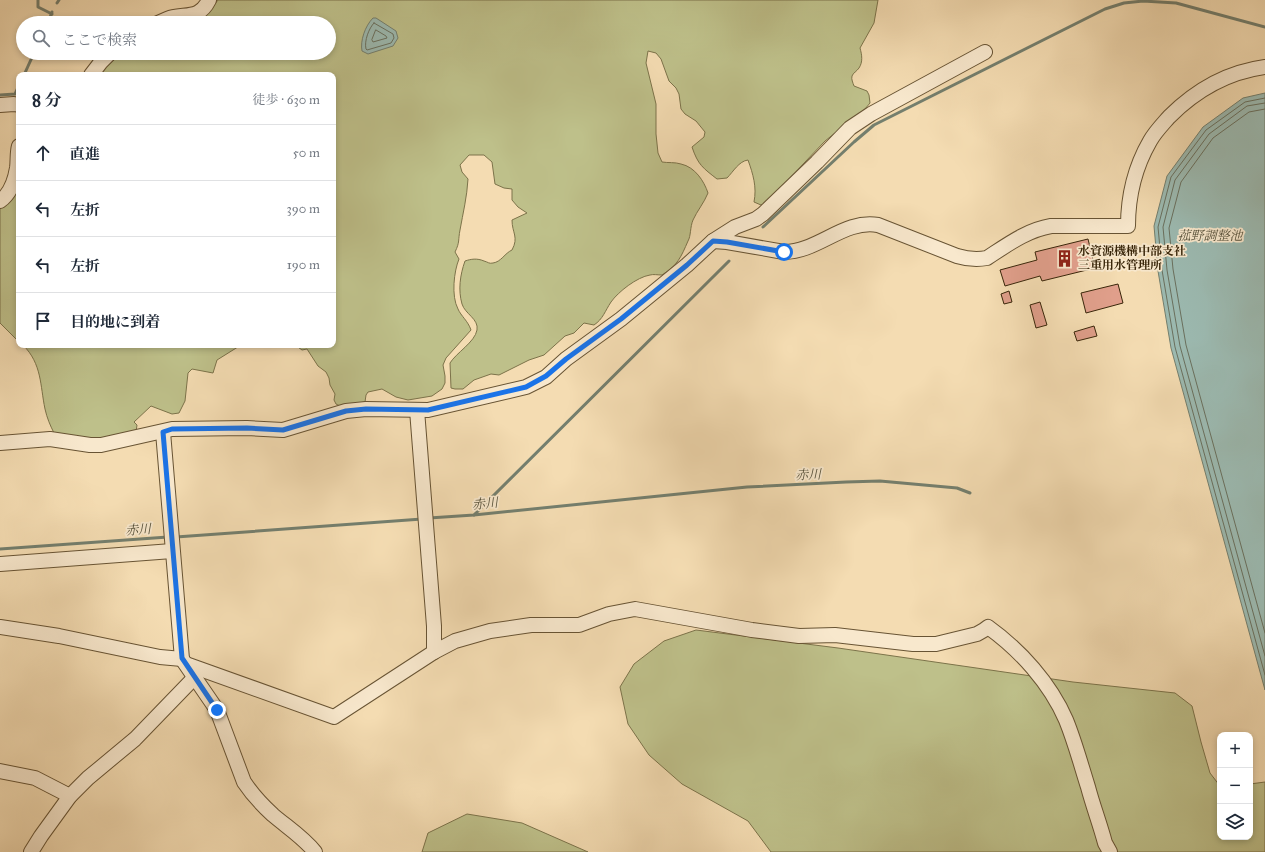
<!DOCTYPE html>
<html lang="ja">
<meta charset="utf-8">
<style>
:root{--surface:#fff;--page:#f2f2f3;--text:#1f2937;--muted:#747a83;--line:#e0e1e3}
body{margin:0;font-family:"IM FELL Great Primer","Noto Serif JP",serif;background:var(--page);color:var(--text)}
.controls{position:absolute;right:12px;bottom:12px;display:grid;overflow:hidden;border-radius:8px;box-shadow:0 2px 6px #0003}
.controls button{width:36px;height:36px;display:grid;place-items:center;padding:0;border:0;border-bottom:1px solid var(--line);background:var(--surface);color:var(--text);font:20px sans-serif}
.stop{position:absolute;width:12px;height:12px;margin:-9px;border:3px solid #1a73e8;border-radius:50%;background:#fff}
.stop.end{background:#1a73e8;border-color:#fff;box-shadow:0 1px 4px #0008}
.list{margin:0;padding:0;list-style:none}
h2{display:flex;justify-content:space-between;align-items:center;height:52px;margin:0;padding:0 16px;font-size:17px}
h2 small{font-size:13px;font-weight:400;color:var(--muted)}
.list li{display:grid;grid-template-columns:26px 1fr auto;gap:12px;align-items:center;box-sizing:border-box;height:56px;padding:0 16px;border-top:1px solid var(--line)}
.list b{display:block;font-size:15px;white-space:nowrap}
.list em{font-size:13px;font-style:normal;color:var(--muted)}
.icon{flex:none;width:22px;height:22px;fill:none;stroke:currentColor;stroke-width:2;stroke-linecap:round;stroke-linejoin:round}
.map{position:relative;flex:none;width:1265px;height:852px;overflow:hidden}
.search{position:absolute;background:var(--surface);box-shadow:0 2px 6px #0003;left:16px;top:16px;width:320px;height:44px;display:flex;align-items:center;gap:10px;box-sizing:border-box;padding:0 14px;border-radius:22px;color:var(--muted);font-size:15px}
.panel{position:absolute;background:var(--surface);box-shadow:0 2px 6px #0003;left:16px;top:72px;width:320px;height:276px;border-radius:8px}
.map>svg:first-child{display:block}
</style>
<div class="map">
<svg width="1265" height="852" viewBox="0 0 1265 852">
<rect width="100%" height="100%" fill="#f4dcb2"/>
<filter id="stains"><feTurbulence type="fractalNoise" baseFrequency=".005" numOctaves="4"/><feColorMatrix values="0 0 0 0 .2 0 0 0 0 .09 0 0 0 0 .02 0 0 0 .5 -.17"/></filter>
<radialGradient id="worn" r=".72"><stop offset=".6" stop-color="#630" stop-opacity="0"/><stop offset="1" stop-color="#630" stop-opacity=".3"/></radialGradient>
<g fill="#bec08a" stroke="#7c734a">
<path d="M218,0H878L874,23L860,48C862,55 863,62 859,68C857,71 853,73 852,76C851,79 853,83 854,86L867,91L869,95L870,103L865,109L825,141L766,203L761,205L754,202C757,187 753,174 748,160C739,161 733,172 727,178L717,179C703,168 698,165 692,147L704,137L705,132L696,121L685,114L681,109L679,94L676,88L669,81L661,59L656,53L648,51L646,63L656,104V134L658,153L662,162C668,163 675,162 681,164C695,167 704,181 708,193C704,203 697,211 693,220C690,227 691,236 688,241C681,257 678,265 662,275C658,275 653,274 650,275C637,277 618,292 611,302C605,311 603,319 594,325L584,323L574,333L565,336L544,355L529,360L499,375L491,374L474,380L463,389H455L451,388L450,363C456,353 475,342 477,330C479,319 465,314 462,304C458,290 460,275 465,261C471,259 477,258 484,261C488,262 489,264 493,263C501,262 505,253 512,250C519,237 512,233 512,220L527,213L518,207L512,200V189L504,188L495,184L492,162L484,155H469L460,165L462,172L468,179C467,197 463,213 460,230C458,240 460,242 455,252L459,259C454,271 451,296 458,309C461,316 468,321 471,330L446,358L443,365L445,376V383L442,389L432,396L408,400L396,397L382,389L368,392L366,395L365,402L340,406L336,404L334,400L335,394L330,385L329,378L326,372L318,366L307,349L302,350L295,345H333V75H98L112,60L121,53H329V23H183C202,21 207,14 218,0Z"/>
<path d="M19,182V342L0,323V208L5,205Z"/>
<path d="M23,345H241L217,360L213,373L192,369L188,373L185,401L179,413L172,414L151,406L134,422L137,425L136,432L97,439L54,433C50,425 47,418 45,409C40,385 42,364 23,345Z"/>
<path d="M696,630L838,648L1073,682L1175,693L1192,706L1201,742L1210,773L1220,786V837H1250V784L1265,782V852H771L748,821L682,784L649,755L628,724L620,687L634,664L664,641Z"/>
<path d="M467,814L522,823L588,852H422L428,833Z"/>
</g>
<g fill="#9cbab1" stroke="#747f6e">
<path d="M373,18H376L396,31L398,38L393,46L368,54L362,51C360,41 365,26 373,18Z"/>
<path d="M1265,93V690L1171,348L1158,271L1154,226L1167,176L1203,127L1243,98Z"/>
</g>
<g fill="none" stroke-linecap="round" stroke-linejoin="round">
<g stroke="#6a705e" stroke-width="1">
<path d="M374,23L393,34L394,38L391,43L367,50L366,49C364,41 369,28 374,23Z"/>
<path d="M376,30L386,36L387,38L373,42L372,40Z"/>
<path d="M1265,98L1245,102L1206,130L1171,177L1158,227L1162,270L1175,347L1265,675"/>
<path d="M1265,103L1247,106L1209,134L1175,180L1163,227L1167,270L1180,346L1265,656"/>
<path d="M1265,109L1249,112L1213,138L1181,182L1169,228L1173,269L1186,345L1265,633"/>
</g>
<g stroke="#747f6e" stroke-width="3">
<path d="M38,0V7L52,14"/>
<path d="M57,3L59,0"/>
<path d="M48,23L52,12"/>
<path d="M24,75L34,53"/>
<path d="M0,95L15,94L19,85"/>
<path d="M763,227L854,142L874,125L1105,9L1124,3L1143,1L1176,3L1265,27"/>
<path d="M474,515L729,261"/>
<path d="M429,518L474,515L747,487L846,482L880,481L957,488L970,493"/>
<path d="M176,537L422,519"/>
<path d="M0,549L168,537"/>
</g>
</g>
<g fill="#e09f8b" stroke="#39260a">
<path d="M1088,239L1095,268L1042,281L1040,276L1005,286L1000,270L1037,260L1035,252Z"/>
<path d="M1118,284L1123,303L1086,313L1081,293Z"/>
<path d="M1009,291L1012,302L1004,304L1001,294Z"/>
<path d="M1040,302L1047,325L1036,328L1030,305Z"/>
<path d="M1094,326L1097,336L1077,341L1074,332Z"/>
</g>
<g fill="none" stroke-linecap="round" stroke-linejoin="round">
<defs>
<g id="minor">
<path d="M158,23C162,21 168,18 173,17C189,14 200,18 209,0"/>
<path d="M91,75L101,62L110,53"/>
<path d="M0,105L14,104L19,105"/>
<path d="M0,201C10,194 15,180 17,168C18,161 17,153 19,146"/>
<path d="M713,241L727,242L784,252C818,252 844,219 878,225L957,256C967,259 976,260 987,258C1007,245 1027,230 1051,226H1128C1128,197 1135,167 1150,141C1155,132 1162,125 1169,117C1195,91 1228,72 1265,67"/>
<path d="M417,410L434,626V652"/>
<path d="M163,432L182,659L217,710L244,782C252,794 262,805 273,815C287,827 303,837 315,852"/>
<path d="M0,443L50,439L90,445H101L172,429L247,428L283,430L346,411L366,409L428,410L526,387L546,377L566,359L621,319L687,265L713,241L735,227L756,219L763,214L817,162L850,128L871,114L985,52"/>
<path d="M0,564L172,551"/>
<path d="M0,627L59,636L160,657L182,659"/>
<path d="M186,664L334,717L434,652L455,641L490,631L531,625H579L609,614L635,609L752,630L799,636L835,635L913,644H936L977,634L984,630L988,627C1020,650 1050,683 1066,720C1075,742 1081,765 1088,787C1093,806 1100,824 1105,843L1110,852"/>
<path d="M0,771L35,778L70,796"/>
<path d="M31,852L41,836L70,796L88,778L135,739L194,678"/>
</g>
</defs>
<use href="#minor" stroke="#685434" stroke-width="16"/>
<use href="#minor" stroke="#f8e8cd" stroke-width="14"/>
</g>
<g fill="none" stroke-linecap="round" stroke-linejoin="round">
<path stroke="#1a73e8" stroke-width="5" d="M217,710L182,658L163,432L172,429L247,428L283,430L346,411L366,409L428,410L526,387L546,376L566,359L621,319L687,265L713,241L727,242L784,252"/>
</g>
<defs>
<symbol id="building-bare" viewBox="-9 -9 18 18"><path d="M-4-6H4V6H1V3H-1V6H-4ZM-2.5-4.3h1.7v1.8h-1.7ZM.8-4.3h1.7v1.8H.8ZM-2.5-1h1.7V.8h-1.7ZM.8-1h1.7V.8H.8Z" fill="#8f2418" stroke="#f8e8cd" stroke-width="2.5" paint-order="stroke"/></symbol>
</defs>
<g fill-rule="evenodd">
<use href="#building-bare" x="1052" y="246" width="25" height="25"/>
</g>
<g text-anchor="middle" stroke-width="3.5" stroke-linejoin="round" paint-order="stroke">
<g font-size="12" font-weight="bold" fill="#39260a" stroke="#f8e8cd" text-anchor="start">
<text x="1078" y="255">水資源機構中部支社<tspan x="1078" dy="14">三重用水管理所</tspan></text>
</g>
<g font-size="13" font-style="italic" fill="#57523c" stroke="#f8e8cd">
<text x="1210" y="240">菰野調整池</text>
<text transform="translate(808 474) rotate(-2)" y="5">赤川</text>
<text transform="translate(485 503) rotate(-6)" y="5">赤川</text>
<text transform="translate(138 529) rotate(-4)" y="5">赤川</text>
</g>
</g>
<rect width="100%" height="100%" filter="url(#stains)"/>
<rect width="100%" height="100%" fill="url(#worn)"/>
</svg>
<div class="controls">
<button>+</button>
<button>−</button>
<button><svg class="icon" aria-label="layers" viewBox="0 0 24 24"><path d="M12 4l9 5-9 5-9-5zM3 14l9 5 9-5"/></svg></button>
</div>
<div class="stop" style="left:784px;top:252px"></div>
<div class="stop end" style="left:217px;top:710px"></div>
<div class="search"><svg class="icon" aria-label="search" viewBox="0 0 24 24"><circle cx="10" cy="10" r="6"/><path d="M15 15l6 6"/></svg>ここで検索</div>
<section class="panel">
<h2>8 分<small>徒歩 · 630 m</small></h2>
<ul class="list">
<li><svg class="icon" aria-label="ahead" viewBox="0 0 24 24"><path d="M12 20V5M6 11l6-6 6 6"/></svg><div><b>直進</b></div><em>50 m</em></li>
<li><svg class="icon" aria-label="left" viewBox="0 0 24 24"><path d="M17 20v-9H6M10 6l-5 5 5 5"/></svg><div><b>左折</b></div><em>390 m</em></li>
<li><svg class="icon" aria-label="left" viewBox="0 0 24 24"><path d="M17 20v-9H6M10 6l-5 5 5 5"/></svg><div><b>左折</b></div><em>190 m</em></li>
<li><svg class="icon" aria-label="arrive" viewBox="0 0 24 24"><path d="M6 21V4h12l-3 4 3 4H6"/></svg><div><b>目的地に到着</b></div></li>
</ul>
</section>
</div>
